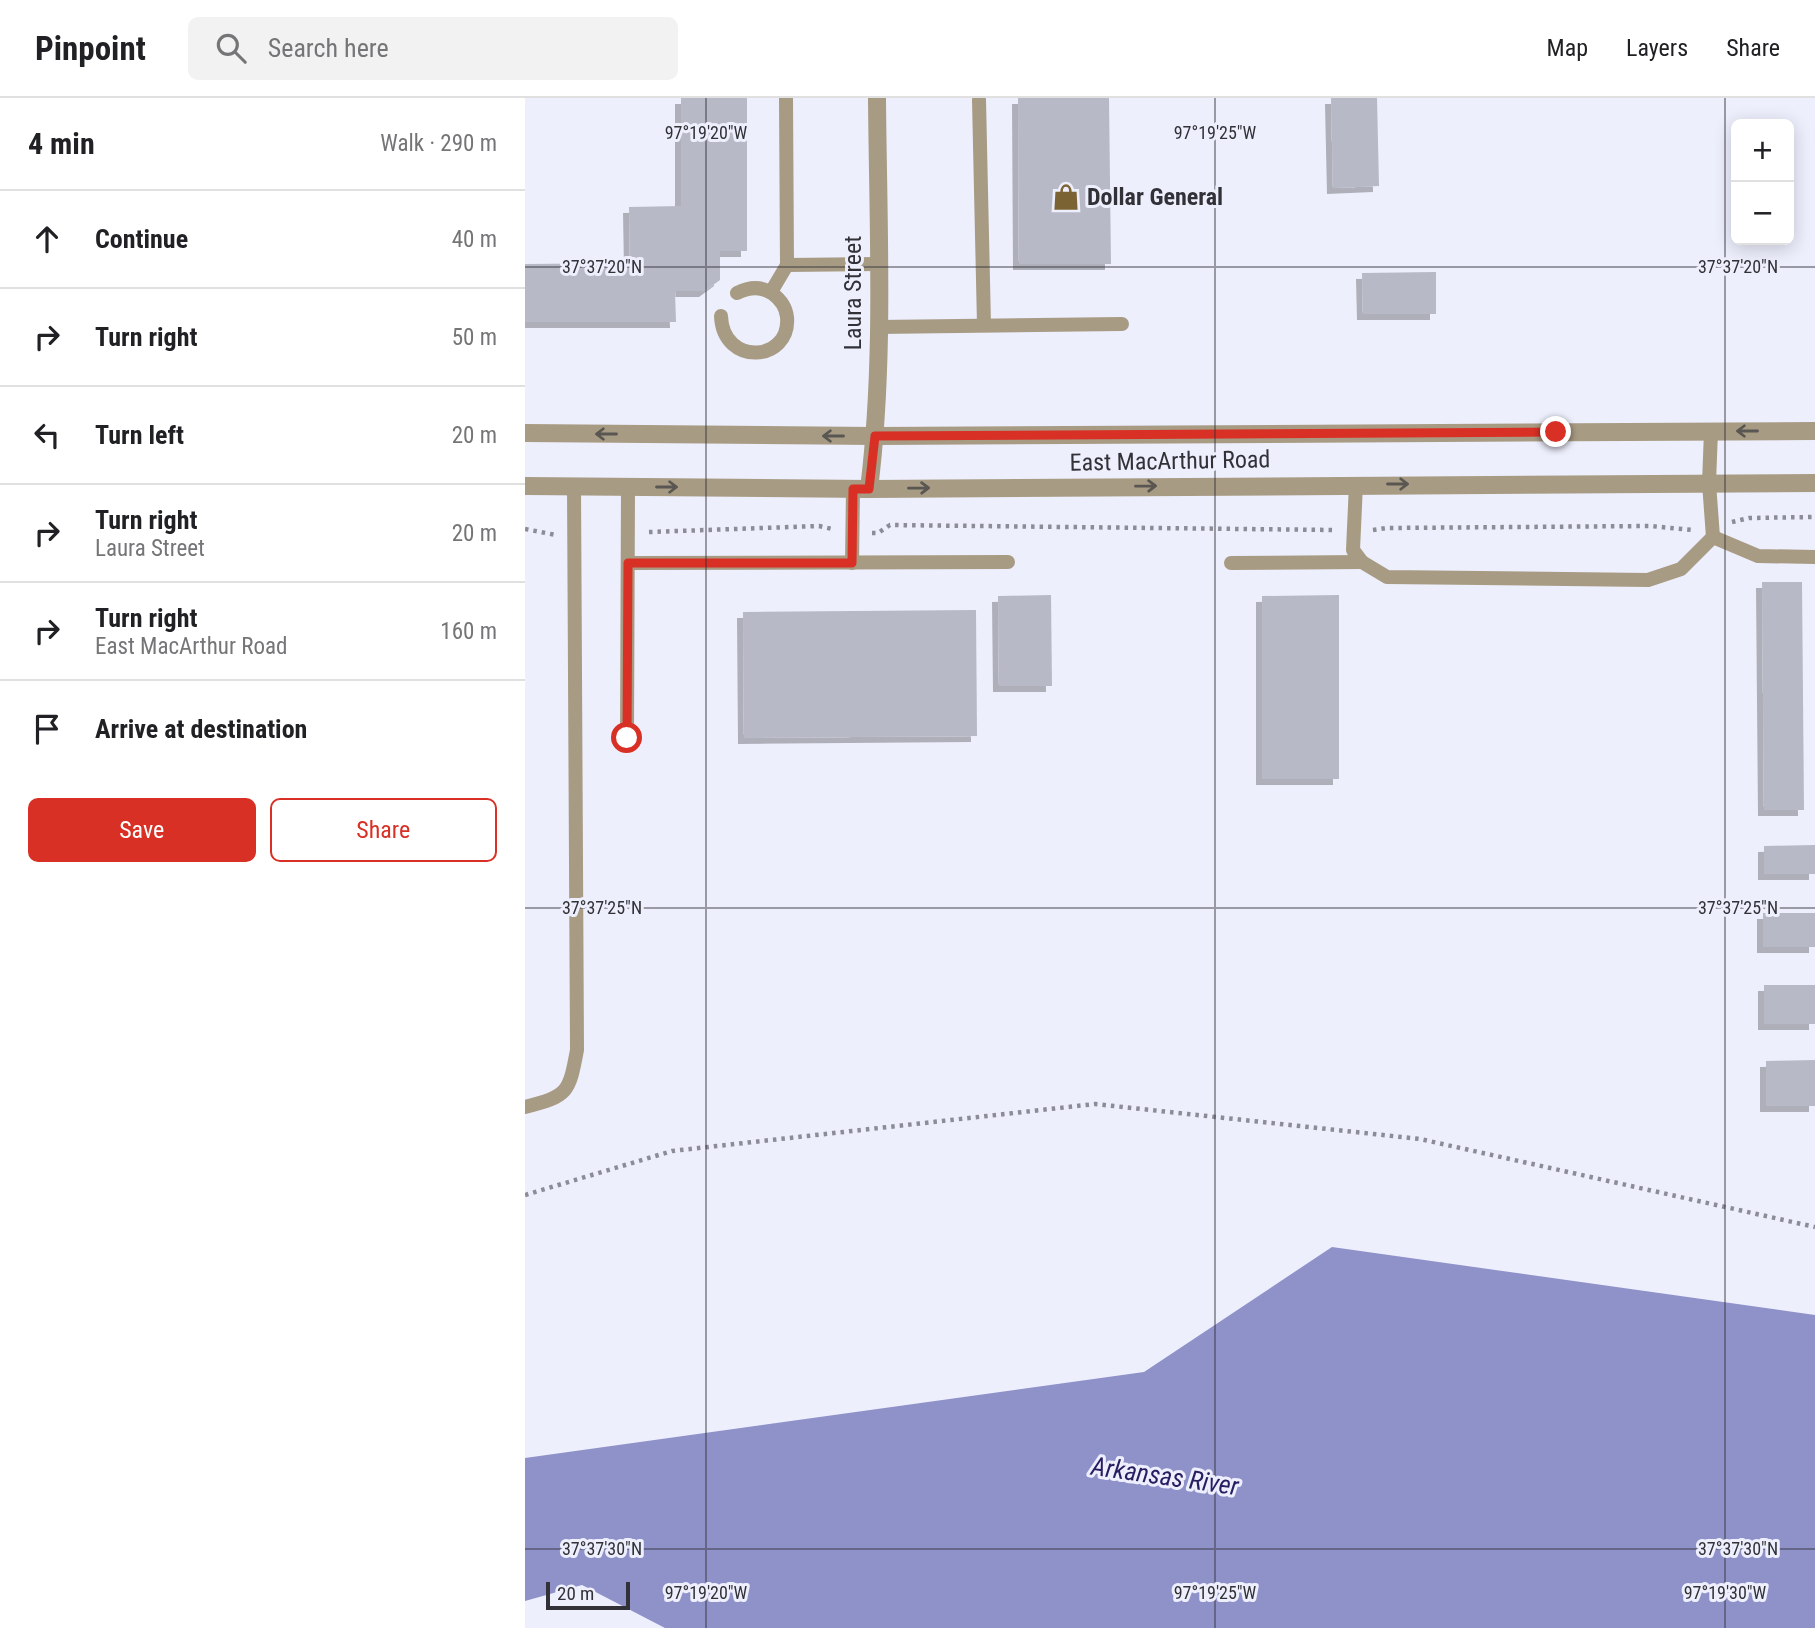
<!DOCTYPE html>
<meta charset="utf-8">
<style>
:root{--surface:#fff;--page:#f2f2f2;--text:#202124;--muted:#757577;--line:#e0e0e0;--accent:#d93025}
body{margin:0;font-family:"Roboto Condensed",sans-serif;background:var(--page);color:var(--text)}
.controls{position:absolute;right:21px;top:21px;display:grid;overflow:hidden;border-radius:10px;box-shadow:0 4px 18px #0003}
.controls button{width:63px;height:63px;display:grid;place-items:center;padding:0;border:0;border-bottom:2px solid var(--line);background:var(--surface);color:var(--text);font:35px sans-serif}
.scale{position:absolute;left:21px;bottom:18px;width:84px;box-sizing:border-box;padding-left:7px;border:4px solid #313137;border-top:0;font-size:19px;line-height:24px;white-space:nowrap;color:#313137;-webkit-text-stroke:5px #eeeffd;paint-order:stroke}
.stop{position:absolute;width:21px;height:21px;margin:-16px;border:5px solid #d93025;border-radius:50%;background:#fff}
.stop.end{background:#d93025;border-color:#fff;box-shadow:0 2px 7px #0008}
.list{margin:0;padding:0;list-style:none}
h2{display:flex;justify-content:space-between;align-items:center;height:91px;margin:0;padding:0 28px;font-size:30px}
h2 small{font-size:23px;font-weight:400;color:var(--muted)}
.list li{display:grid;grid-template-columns:46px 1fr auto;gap:21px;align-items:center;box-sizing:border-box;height:98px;padding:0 28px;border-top:2px solid var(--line)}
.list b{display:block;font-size:26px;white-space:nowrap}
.list p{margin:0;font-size:23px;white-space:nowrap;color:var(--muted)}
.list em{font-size:23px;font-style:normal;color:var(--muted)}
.actions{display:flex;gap:14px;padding:21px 28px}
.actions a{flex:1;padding:16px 0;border:2px solid var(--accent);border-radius:10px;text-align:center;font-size:24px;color:var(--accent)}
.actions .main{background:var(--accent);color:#fff}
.icon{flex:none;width:38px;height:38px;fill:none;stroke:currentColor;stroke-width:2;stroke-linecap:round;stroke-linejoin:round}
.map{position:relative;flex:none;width:1290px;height:1530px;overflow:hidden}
header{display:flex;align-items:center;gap:42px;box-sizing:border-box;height:98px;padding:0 35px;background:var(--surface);border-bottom:2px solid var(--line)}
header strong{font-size:33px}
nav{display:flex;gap:38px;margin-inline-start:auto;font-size:24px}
.search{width:490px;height:63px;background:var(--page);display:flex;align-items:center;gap:18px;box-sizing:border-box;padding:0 24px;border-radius:10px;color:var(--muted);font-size:26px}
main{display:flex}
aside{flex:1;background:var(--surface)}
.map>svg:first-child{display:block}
</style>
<header>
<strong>Pinpoint</strong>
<div class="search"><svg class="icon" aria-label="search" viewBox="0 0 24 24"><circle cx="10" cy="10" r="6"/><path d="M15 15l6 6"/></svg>Search here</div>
<nav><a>Map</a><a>Layers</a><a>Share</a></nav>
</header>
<main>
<aside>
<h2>4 min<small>Walk · 290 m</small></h2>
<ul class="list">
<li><svg class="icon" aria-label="ahead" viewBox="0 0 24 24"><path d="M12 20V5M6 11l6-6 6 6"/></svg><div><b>Continue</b></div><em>40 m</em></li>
<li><svg class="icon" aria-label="right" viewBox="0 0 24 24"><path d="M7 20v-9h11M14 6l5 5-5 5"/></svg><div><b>Turn right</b></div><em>50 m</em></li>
<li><svg class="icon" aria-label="left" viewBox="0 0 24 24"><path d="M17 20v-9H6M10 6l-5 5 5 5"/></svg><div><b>Turn left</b></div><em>20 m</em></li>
<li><svg class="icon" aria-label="right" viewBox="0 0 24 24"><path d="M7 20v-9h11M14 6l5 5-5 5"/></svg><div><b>Turn right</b><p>Laura Street</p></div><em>20 m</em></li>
<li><svg class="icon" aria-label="right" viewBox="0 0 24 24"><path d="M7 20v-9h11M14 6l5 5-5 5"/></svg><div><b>Turn right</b><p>East MacArthur Road</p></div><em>160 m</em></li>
<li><svg class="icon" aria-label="arrive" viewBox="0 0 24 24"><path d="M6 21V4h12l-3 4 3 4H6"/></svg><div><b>Arrive at destination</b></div></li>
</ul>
<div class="actions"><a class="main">Save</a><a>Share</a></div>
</aside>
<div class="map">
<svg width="1290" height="1530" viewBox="0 0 1290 1530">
<defs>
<filter id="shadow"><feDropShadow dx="-6" dy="6" stdDeviation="0" flood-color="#0004"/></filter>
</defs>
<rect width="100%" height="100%" fill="#eeeffd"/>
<path fill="#8f91c9" d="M807,1149L1290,1217V1530H140L57,1487L0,1503V1360L619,1274Z"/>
<g fill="#b8b9c7" filter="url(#shadow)">
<path d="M156,0H222V153H195V182L180,193H150L151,224H0V166L105,165L104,109L156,108Z"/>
<path d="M493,0H584L586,166H494Z"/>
<path d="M806,0H852L854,88L808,90Z"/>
<path d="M911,174V216H838L837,175Z"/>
<path d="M1237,484H1277L1279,712H1239Z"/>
<path d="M526,497L527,588H474L473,498Z"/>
<path d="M814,497V681H737V498Z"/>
<path d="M451,512L452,638L219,640L218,514Z"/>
<path d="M1290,747V776H1239V748Z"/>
<rect x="1238" y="815" width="52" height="34"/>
<rect x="1239" y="887" width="51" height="39"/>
<path d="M1290,962V1008H1241V963Z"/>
</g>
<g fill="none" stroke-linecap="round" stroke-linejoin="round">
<g stroke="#8c8c96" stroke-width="4.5" stroke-dasharray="3.5 5" stroke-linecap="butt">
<path d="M1207,424L1224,420L1290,419"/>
<path d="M0,431L31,437"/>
<path d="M848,432L862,430L1125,428L1168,432"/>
<path d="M124,434L294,428L307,431"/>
<path d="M347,435H353L365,427L808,432"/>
<path d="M0,1097L147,1053L570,1006L895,1041L1290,1129"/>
</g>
<g stroke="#a79b83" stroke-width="14">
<path d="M261,0L262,167L353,166"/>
<path d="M454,2L459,227"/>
<path d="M246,194L262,167"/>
<path d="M196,218C198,269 266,264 262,219C261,210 256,202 248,196C237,188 224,189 212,195"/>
<path d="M353,229L597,226"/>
<path d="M1186,333L1184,385L1188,439L1233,458L1290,459"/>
<path d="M831,386L828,452L837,464L862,479L1123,482L1156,471L1188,439"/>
<path d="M103,465L483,464"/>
<path d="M327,465L328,391"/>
<path d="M706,465L837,464"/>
<path d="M102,640L103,389"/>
<path d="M0,1009C43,998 44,995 52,952L49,388"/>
</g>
<path stroke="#a79b83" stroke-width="18" d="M344,391C360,262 353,130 352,0"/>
<g stroke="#a79b83" stroke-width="18">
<path d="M0,335L350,338L1290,333"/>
<path d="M0,388L344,391L1290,385"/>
</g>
</g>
<defs><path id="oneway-shaft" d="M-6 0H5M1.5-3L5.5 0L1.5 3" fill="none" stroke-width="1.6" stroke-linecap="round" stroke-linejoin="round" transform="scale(1.75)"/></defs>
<g stroke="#5a5652">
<use href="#oneway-shaft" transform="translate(1222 333) rotate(180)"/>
<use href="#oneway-shaft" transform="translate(81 336) rotate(-180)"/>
<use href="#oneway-shaft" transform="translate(308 338) rotate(-180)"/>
<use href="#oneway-shaft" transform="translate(873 386)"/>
<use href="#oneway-shaft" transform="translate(621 388) rotate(-1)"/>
<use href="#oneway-shaft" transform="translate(142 389)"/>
<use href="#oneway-shaft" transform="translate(394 390) rotate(-1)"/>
</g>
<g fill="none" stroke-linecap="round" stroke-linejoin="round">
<path stroke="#d93025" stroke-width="9" d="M102,640L103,465H327L328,391H344L350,338L1031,334"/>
</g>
<path fill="none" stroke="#313137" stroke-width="2" stroke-opacity="0.45" d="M181,0V1530M690,0V1530M1200,0V1530M0,169H1290M0,810H1290M0,1451H1290"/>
<defs>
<symbol id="shop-bare" viewBox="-9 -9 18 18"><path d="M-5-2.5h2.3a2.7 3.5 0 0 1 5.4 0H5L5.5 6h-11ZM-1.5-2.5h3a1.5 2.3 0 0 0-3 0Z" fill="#7b6334" stroke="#eeeffd" stroke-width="2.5" paint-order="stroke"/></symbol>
</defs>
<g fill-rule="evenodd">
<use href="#shop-bare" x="522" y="80" width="38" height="38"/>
</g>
<g text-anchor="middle" stroke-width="6" stroke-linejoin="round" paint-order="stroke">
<g font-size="24" font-weight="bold" fill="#313137" stroke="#eeeffd" text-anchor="start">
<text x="562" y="107">Dollar General</text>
</g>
<g font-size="24" fill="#313137" stroke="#eeeffd">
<text transform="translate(328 195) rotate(-90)" y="8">Laura Street</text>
<text transform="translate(645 363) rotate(-1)" y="8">East MacArthur Road</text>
</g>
<g font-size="26" font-style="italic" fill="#271e61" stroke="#eeeffd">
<text transform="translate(640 1378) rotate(8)" y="9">Arkansas River</text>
</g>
</g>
<g font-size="18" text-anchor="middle" fill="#313137" stroke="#eeeffd" stroke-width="6" stroke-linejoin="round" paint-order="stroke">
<text x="181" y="41">97°19'20"W</text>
<text x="690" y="41">97°19'25"W</text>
<text x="1213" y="175">37°37'20"N</text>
<text x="77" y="175">37°37'20"N</text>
<text x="1213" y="816">37°37'25"N</text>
<text x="77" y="816">37°37'25"N</text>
<text x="77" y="1457">37°37'30"N</text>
<text x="1213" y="1457">37°37'30"N</text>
<text x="181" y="1501">97°19'20"W</text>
<text x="690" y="1501">97°19'25"W</text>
<text x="1200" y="1501">97°19'30"W</text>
</g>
</svg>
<div class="controls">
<button>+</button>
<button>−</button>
</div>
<div class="scale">20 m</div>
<div class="stop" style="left:102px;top:640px"></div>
<div class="stop end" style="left:1031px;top:334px"></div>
</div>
</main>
